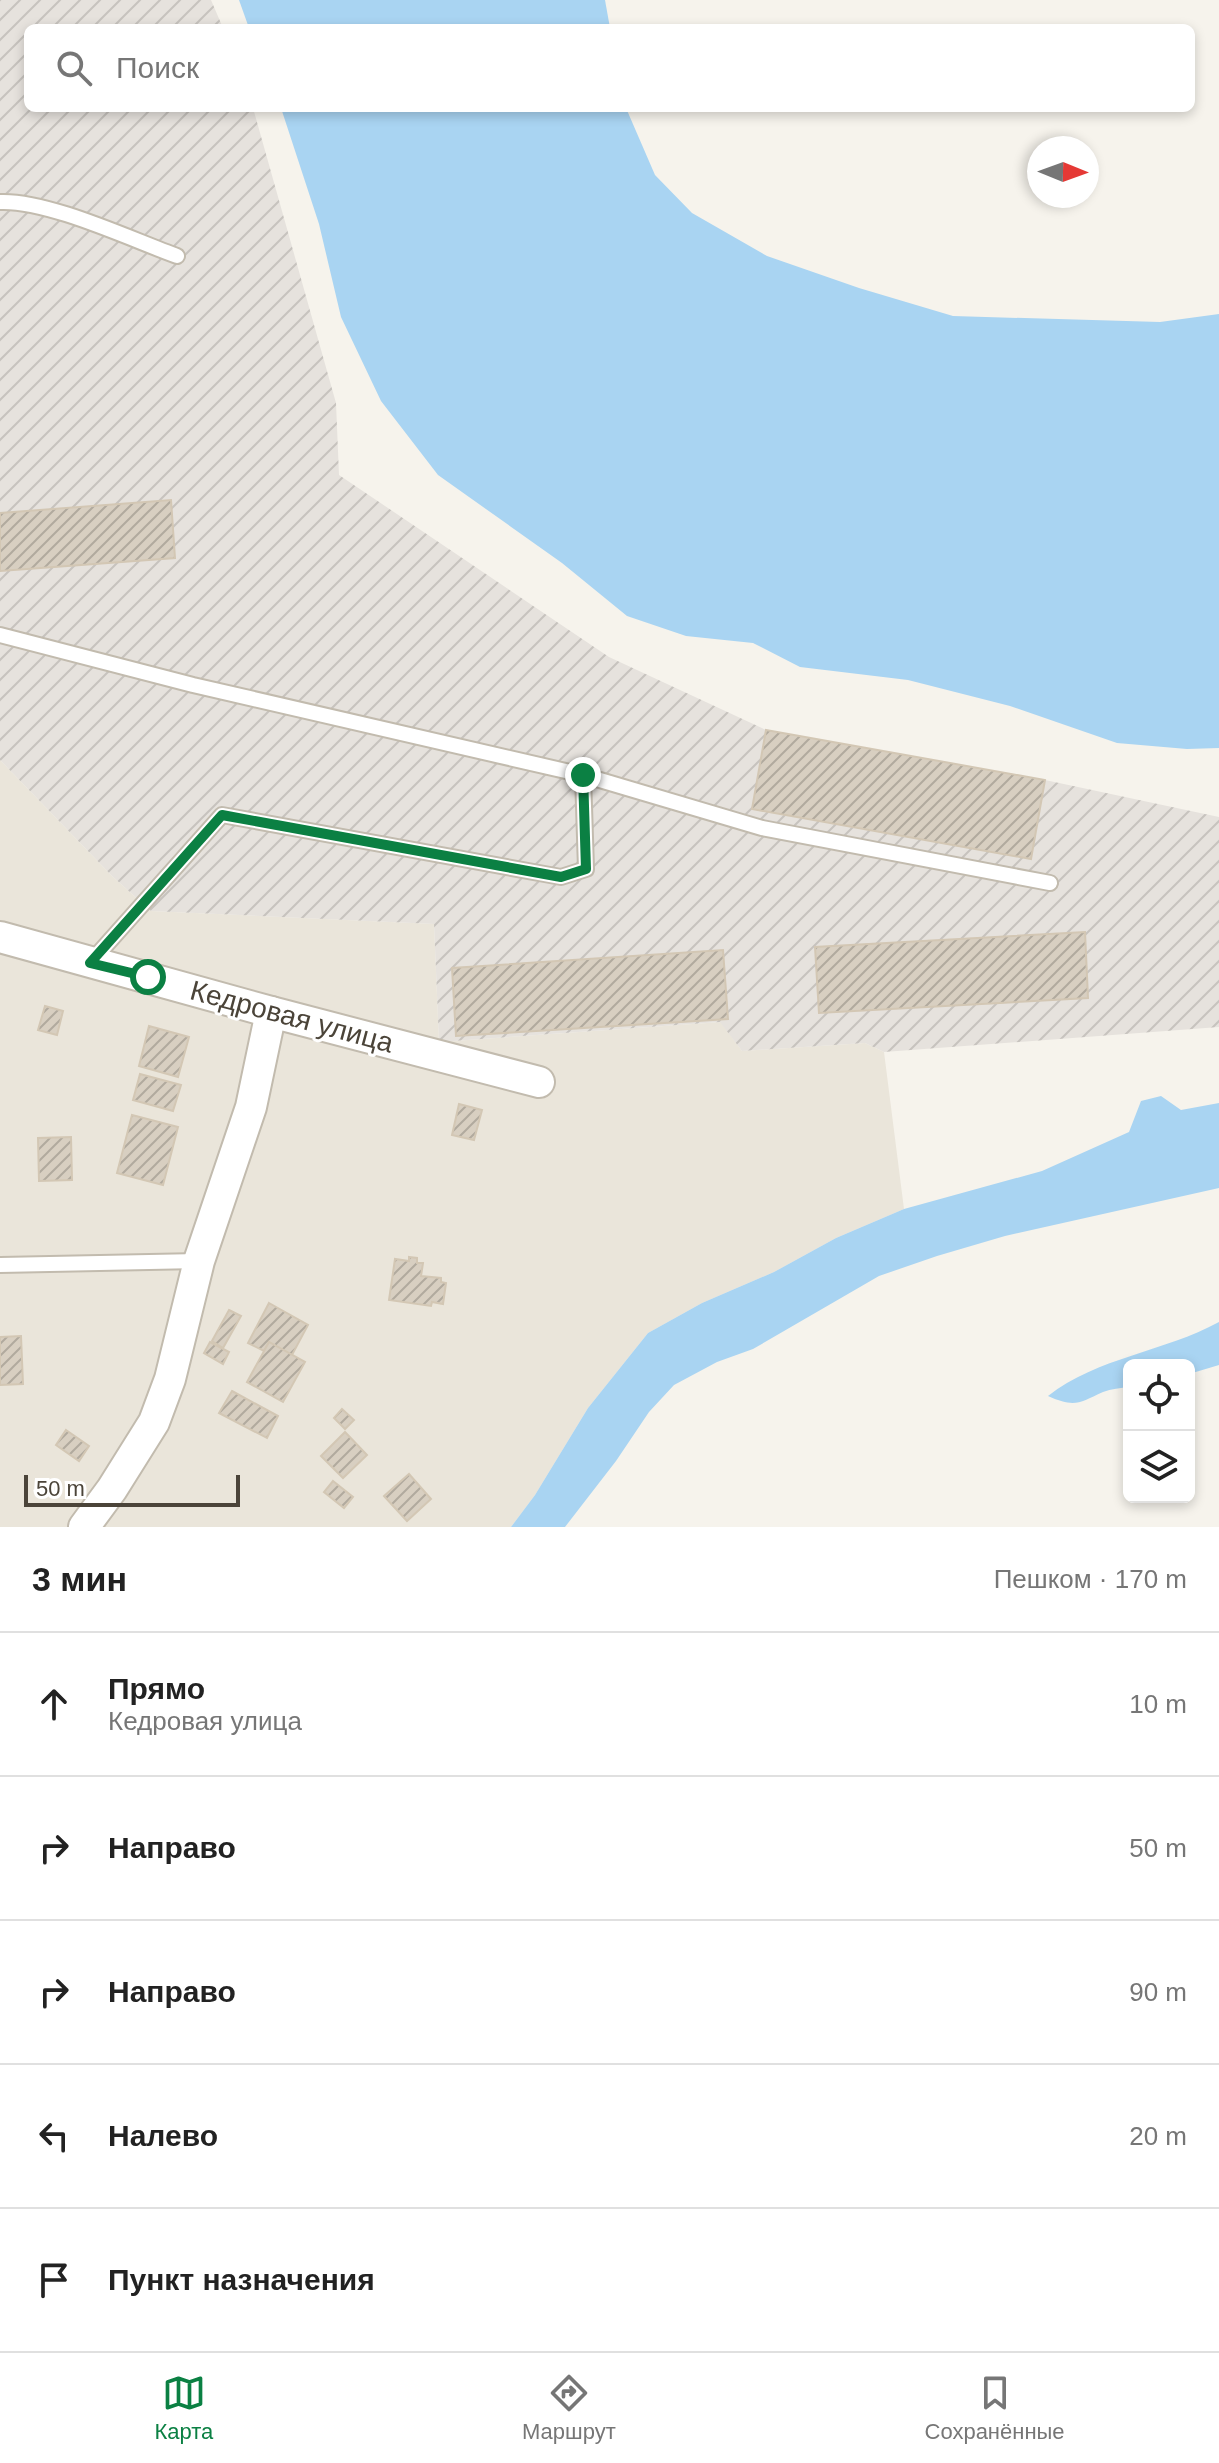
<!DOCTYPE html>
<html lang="ru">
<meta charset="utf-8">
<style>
:root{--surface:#fff;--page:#f2f2f2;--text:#222;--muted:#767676;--line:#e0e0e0;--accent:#0b8043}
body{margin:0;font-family:Helvetica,sans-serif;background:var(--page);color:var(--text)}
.controls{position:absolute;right:24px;bottom:24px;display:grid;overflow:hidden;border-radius:12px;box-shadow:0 4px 12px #0003}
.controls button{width:72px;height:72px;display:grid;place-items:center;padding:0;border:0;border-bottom:2px solid var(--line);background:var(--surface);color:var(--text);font:40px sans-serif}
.compass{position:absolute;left:1027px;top:136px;width:72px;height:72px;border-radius:50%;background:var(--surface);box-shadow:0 4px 12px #0003;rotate:91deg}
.scale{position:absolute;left:24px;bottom:20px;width:216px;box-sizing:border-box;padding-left:8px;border:4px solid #4b4439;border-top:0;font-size:22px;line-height:28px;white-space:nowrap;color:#4b4439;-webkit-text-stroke:6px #fff;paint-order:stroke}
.stop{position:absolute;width:24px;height:24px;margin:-18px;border:6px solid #0b8043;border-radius:50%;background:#fff}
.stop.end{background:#0b8043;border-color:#fff;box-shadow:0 2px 8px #0008}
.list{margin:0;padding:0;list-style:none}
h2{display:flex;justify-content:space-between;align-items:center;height:104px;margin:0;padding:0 32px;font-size:34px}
h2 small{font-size:26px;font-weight:400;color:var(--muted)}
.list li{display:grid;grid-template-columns:52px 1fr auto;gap:24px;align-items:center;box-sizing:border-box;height:144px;padding:0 32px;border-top:2px solid var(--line)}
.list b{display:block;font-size:30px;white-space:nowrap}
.list p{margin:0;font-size:26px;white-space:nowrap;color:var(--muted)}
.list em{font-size:26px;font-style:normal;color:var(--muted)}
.icon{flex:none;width:44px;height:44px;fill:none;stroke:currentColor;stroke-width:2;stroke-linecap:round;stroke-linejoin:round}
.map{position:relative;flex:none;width:1219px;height:1527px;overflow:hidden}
.search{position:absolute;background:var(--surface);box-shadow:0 4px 12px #0003;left:24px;right:24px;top:24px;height:88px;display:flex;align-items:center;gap:20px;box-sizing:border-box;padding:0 28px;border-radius:12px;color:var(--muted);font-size:30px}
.sheet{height:824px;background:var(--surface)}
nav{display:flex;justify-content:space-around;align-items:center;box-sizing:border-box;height:112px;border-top:2px solid var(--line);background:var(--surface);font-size:22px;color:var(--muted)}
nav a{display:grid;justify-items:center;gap:4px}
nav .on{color:var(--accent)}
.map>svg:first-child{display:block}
</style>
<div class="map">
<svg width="1219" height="1527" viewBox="0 0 1219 1527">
<defs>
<pattern id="industrial-furrows" width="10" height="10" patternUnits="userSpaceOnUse" patternTransform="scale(2)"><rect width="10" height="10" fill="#e6e2dd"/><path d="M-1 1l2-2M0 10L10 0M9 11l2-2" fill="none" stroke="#c7c3be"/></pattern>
<pattern id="building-hatch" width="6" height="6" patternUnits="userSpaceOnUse" patternTransform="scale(2)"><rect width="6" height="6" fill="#d8cfc1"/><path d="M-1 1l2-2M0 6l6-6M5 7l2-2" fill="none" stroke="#b1aa9e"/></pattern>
</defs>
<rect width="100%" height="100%" fill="#f6f3ec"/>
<path fill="#eae5da" d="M0,760L112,876L151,911L434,924L439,1042L721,1022L742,1051L865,1043L884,1052L904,1209L836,1238L774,1272L702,1303L648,1333L588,1408L535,1495L511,1527H0Z"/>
<path fill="url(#industrial-furrows)" d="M0,0H211L223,28H28V108H253L336,403L339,475L609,657L766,730L1045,780L1219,817V1027L884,1052L865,1043L742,1051L720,1022L439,1042L434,924L151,911L112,876L0,760Z"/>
<g fill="#a9d4f2">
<path d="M239,0H605L610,28H249Z"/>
<path d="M281,108H626L655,175L692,213L767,256L859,288L953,316L1160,322L1219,314V748L1187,749L1117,743L1010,706L908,680L800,667L753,643L686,636L627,616L562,563L438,475L381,401L341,317L319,224Z"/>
<path d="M1161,1096L1181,1110L1219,1103V1188L1005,1236L937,1256L879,1276L753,1349L717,1362L674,1385L649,1412L616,1461L565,1527H511L535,1495L588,1408L648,1333L702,1303L774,1272L836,1238L904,1209L1042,1171L1129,1132L1141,1101Z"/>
<path d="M1219,1322V1365L1189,1374V1365H1129V1387C1121,1388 1111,1389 1103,1392C1079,1403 1075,1408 1048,1396C1098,1357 1164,1352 1219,1322Z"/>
</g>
<g fill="url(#building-hatch)" stroke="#d3c7b4" stroke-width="2">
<path d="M171,500L175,558L0,571V513Z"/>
<path d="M766,730L1045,780L1031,859L752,809Z"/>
<path d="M1085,932L1088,998L819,1013L815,947Z"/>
<path d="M723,950L728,1019L456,1036L452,968Z"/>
<path d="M45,1006L63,1011L57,1035L38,1030Z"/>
<path d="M149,1026L189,1037L178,1077L139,1066Z"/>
<path d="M140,1074L181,1085L173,1111L133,1100Z"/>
<path d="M459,1104L482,1110L474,1140L452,1135Z"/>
<path d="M132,1115L178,1127L163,1185L117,1173Z"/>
<path d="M71,1137L72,1180L39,1181L38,1138Z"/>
<path d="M409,1257L417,1258V1263H423L421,1276L441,1278V1282L446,1283L443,1304L432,1302L431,1306L389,1300L395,1259L409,1261Z"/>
<path d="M269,1303L308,1325L292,1355L269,1342L264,1351L248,1343Z"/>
<path d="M229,1310L241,1316L223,1348L212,1341Z"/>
<path d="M21,1336L23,1384L0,1385V1337Z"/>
<path d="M210,1342L229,1352L223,1364L204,1353Z"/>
<path d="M269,1342L305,1362L283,1402L247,1382Z"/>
<path d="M232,1391L278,1416L267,1438L219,1413Z"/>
<path d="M342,1409L354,1420L345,1429L334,1418Z"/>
<path d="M66,1430L89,1446L79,1461L56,1445Z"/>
<path d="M345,1432L367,1455L343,1478L321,1456Z"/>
<path d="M409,1474L431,1499L407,1521L384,1496Z"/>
<path d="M333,1481L353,1497L344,1508L324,1492Z"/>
</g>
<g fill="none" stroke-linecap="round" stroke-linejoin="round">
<defs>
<g id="service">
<path d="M0,202C48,200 130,239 177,256"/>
<path d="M0,635L193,685L583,775L586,869L561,877L222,815L90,963"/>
<path d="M583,775L762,828L1050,883"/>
<path d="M0,1265L199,1261"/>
</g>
<g id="minor">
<path d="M0,937L271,1012L539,1082"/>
<path d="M84,1527L112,1489L154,1422L170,1379L199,1261L251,1107L271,1012"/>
</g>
</defs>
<use href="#service" stroke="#c2bbae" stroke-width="18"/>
<use href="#minor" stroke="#c2bbae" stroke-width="34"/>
<use href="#service" stroke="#fff" stroke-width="14"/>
<use href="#minor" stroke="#fff" stroke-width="30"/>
</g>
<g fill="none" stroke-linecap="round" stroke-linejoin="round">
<path stroke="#0b8043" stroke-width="10" d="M148,977L90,963L222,815L561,877L586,869L583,775"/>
</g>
<g text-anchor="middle" stroke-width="6" stroke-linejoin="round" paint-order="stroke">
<g font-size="28" fill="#4b4439" stroke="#fff">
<text transform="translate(292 1016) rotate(15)" y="10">Кедровая улица</text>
</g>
</g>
</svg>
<div class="controls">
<button><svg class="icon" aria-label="locate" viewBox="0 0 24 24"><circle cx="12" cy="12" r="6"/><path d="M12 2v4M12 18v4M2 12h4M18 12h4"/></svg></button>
<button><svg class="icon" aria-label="layers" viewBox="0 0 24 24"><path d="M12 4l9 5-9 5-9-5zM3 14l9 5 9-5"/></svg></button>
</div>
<svg class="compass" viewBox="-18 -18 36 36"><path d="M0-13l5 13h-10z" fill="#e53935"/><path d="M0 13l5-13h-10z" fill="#767676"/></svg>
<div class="scale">50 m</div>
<div class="stop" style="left:148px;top:977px"></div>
<div class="stop end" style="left:583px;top:775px"></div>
<div class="search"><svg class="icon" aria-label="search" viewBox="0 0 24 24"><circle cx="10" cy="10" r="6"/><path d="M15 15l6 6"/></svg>Поиск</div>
</div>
<section class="sheet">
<h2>3 мин<small>Пешком · 170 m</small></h2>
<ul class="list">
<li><svg class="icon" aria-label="ahead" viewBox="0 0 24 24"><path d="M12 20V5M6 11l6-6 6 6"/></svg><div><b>Прямо</b><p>Кедровая улица</p></div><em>10 m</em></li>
<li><svg class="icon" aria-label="right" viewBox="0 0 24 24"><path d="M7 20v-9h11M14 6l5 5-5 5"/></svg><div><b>Направо</b></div><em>50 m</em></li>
<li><svg class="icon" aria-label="right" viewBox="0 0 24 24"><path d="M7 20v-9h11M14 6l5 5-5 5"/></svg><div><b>Направо</b></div><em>90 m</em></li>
<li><svg class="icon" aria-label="left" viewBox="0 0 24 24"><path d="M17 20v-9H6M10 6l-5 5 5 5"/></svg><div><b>Налево</b></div><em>20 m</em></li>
<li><svg class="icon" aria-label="arrive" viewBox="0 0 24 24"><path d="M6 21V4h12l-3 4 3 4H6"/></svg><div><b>Пункт назначения</b></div></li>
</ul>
</section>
<nav>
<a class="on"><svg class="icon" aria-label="map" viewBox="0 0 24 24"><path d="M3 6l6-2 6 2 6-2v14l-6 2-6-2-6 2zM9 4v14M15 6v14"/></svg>Карта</a>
<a><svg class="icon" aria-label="directions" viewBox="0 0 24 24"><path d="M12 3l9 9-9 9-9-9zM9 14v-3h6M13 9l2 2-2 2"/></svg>Маршрут</a>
<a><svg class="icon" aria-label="saved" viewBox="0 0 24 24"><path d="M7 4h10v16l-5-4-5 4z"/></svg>Сохранённые</a>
</nav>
